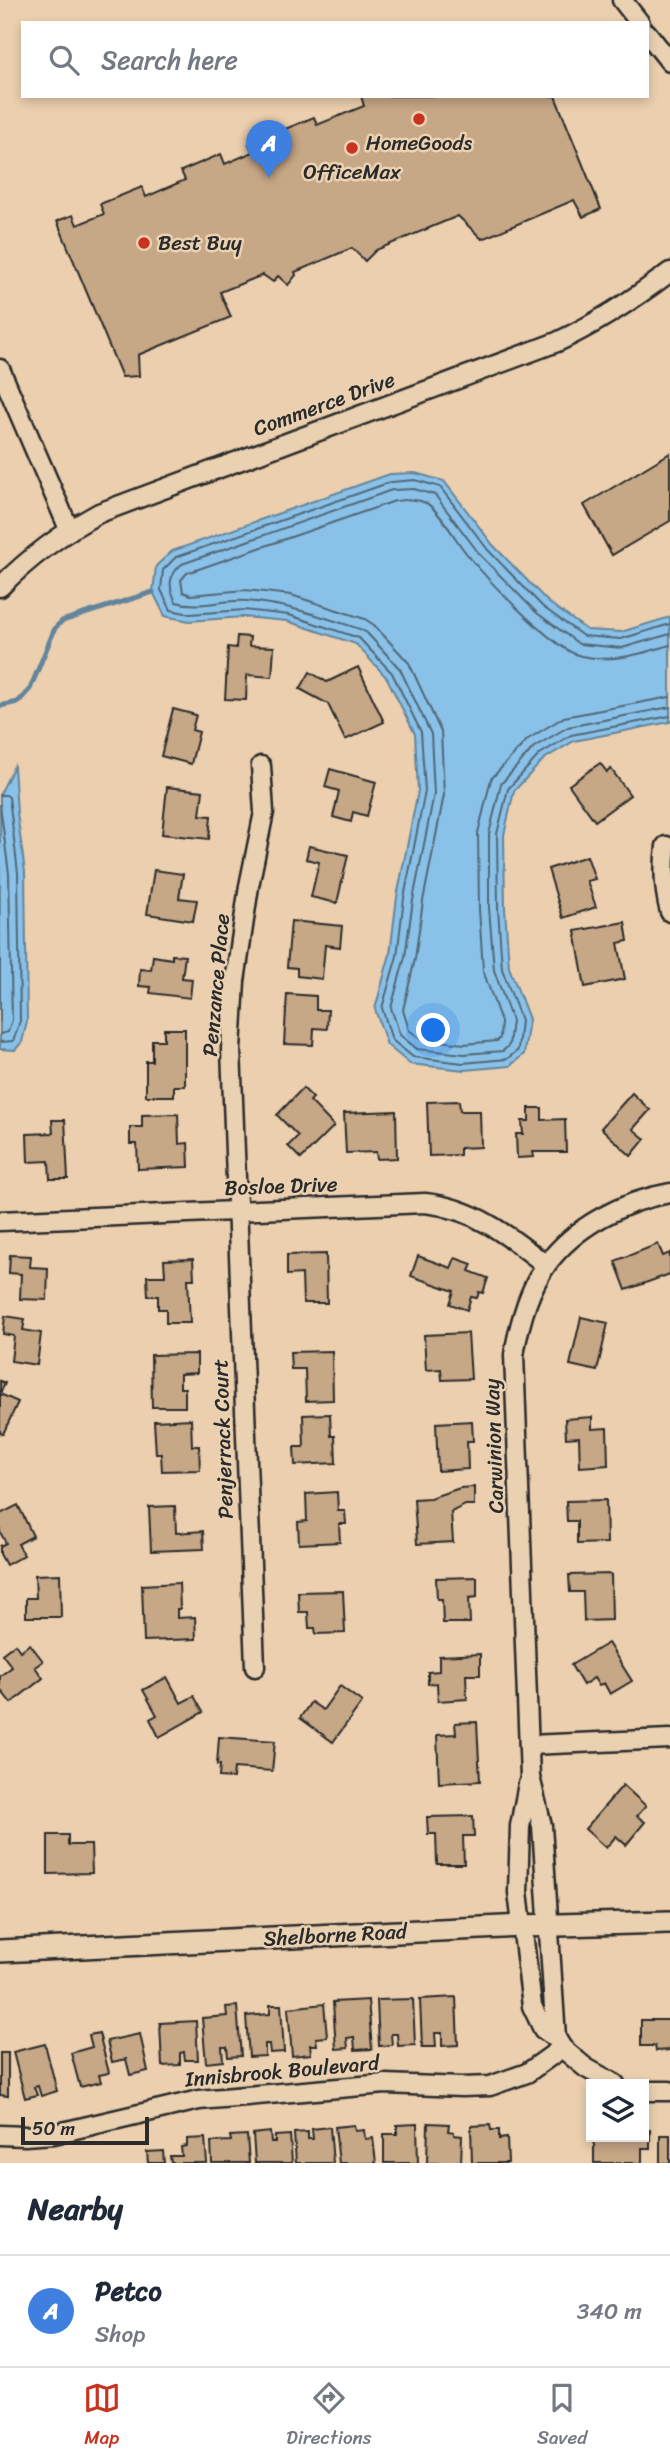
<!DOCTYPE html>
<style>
:root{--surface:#fff;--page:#f2f2f3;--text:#1f2937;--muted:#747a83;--line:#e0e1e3;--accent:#c8321e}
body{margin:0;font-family:Sriracha,sans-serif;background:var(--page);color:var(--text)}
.controls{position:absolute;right:21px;bottom:21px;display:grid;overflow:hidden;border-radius:0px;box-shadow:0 4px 10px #0003}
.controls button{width:63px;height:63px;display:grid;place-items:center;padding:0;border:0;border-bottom:2px solid var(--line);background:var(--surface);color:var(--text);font:35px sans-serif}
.scale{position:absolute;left:21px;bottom:18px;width:128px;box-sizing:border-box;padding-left:7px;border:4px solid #2b2b2b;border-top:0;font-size:19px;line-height:24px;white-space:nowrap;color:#2b2b2b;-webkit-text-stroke:5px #ead1b2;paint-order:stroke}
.you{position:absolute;left:434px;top:1031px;width:24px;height:24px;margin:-18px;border:5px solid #fff;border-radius:50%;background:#1a73e8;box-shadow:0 0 0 10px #1a73e833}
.badge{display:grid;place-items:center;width:46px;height:46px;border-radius:50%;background:var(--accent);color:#fff;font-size:23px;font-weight:700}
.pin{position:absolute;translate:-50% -58px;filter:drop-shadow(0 2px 4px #0008)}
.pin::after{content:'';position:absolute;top:37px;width:24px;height:21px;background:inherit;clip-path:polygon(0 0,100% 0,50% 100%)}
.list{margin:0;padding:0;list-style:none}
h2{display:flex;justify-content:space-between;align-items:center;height:91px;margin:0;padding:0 28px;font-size:30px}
h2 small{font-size:23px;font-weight:400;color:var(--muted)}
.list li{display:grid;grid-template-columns:46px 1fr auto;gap:21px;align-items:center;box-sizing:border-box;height:112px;padding:0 28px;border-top:2px solid var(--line)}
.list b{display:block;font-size:26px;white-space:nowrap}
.list p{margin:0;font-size:23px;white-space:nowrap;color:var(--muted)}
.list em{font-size:23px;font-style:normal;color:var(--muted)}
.icon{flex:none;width:38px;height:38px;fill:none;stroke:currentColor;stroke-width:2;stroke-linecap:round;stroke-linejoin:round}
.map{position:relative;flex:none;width:670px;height:2163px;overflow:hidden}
.search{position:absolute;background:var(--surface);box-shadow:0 4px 10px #0003;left:21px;right:21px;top:21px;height:77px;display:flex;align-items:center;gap:18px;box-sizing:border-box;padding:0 24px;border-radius:0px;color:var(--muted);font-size:26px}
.sheet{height:203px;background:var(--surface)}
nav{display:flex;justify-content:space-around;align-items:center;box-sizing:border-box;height:98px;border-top:2px solid var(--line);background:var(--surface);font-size:19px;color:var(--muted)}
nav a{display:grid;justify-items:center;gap:4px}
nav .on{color:var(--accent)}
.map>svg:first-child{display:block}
</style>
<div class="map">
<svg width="670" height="2163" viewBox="0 0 670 2163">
<rect width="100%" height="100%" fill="#ebcfae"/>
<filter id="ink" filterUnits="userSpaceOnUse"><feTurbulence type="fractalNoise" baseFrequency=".0143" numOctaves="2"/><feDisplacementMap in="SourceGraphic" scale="14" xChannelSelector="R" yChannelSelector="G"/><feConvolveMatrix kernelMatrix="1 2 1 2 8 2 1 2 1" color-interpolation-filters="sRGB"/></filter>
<g filter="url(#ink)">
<g fill="#89c1e8" stroke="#63859c" stroke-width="2">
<path d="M415,473L444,481L493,545L548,602L587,630L621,632L670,617V722L574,741L544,759L514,791L504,835L505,908L509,967L529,1019L524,1054L510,1066L464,1070L410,1064L387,1045L375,1009L390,954L397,897L418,791L415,734L387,678L356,644L287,621L243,617L189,621L165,616L153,592L156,566L172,551L390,474Z"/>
<path d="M14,766L17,813L25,872L27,1022L22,1042L15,1050L0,1049V794Z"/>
</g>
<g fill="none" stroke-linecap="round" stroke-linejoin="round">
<g stroke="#516777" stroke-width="2">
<path d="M670,624L621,639L583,636L543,607L488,550L440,487L415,480L391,482L176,557L163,570L161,590L171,610L190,614L244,610L289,615L359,638L392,673L421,732L425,791L404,898L397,956L382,1008L392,1040L413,1057L463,1063L507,1059L518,1050L521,1020L502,969L498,908L497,834L508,789L540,754L571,735L670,716"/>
<path d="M670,634L622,648L579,644L537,613L481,556L435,495L414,489L392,490L182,564C168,576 168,586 176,602C200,609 223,599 247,601C290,605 320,616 360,629L367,633L400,669L431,734L434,794L413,900L405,957L391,1008L400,1035L417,1049L464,1054L503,1051L509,1045L512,1021L494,970L489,908V834L501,784L534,747L568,727L670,707"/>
<path d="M670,645C641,654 612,663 581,656C553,650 481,573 463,549C455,538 437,508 426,503C416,498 405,500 395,501L187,573L181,580L183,592L191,595L245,590L291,595L365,619L374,625L409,663L441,732L444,795L423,901L415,959L403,1010L409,1030L421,1039L464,1044L497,1041L500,1038L501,1022L483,970L479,909L478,833L491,779L528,739L564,717L670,697"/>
<path d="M0,795H6L9,797L18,873L20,1021L13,1041L0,1042"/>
<path d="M0,805L9,874L12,1020L8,1032L0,1034"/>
<path d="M0,947V1022"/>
</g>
<path stroke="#63859c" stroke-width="5" d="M0,706L18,702L30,689L55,628L62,621L153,592"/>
</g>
<g fill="#c6a786" stroke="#2b2b2b" stroke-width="2">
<path d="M361,96H555L601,209L583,217L574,200L482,239L458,216L376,250L365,261L352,248L295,272L296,275L288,285L278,276L273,282L263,275L220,292L231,317L138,355L139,376L122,377L57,221L73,215L77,225L104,214L100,204L142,187L146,197L185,180L181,171L221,154L225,164L253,152L249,144L314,117L317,125L364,106Z"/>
<path d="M670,453V521L612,555L584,505Z"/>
<path d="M237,636L250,637L249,646L274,647L272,677L247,675L246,700L225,699L228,647L236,648Z"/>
<path d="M358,667L384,722L345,740L328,704L300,689L310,672L327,682Z"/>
<path d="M173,709L196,715L192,730L199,732L191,764L161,756Z"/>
<path d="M600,763L607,772L611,769L630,795L595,821L569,785Z"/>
<path d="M330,769L376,782L367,816L353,812L351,822L333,817L339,791L325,787Z"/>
<path d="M167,787L203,791L200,815L211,816L209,839L162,834Z"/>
<path d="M309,846L348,855L337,903L311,897L319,862L306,859Z"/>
<path d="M587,856L595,879L587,881L596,907L563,918L548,869Z"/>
<path d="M154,870L183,874L179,898L197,900L193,921L147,914Z"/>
<path d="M291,921L342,926L340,947L325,945L322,979L297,976V968L287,967Z"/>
<path d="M625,922L628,941L618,943L625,979L585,987L575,931Z"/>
<path d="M172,955L185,956L182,978L192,979L190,998L150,993L151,987L139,986L140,969L151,970L153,956L172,959Z"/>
<path d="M287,994L316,996V1010H328L327,1029L314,1028L313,1045L284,1044Z"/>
<path d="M164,1029H185V1086H174V1096H146V1061H152V1040H164Z"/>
<path d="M303,1088L313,1098L310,1101L334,1126L301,1159L288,1146L298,1136L277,1115Z"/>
<path d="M632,1093L650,1110L633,1129L645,1139L631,1156L601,1128Z"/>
<path d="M459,1101L460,1111H480L481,1147L460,1148V1155L429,1156L427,1102Z"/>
<path d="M529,1108H542V1120L565,1119L566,1152H533L534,1157L517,1158L516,1134H523L522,1121H529Z"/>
<path d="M396,1111L397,1158L377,1159L376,1152L346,1153L344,1113Z"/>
<path d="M178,1114L179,1144L188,1143L189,1167L138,1169L137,1144H130V1127H142V1115Z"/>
<path d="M52,1120H65L68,1179H50L49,1161L28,1162L27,1134L53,1133Z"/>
<path d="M658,1244L663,1256L670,1253V1274L626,1290L615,1261Z"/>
<path d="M326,1254L327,1303H303L302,1274L287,1275V1255Z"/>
<path d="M10,1255L31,1256L30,1267L48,1268L47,1300L20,1299L21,1274L9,1273Z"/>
<path d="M418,1256L451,1268L455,1258L472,1264L469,1271L488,1278L483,1293L479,1292L477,1298L471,1297L467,1310L450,1304L454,1291L411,1276Z"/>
<path d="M193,1259L194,1279H188L190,1323H166V1309H158V1296H148L147,1276H165L164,1260Z"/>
<path d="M5,1316L25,1319L23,1330L41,1333L37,1365L11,1361L14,1336L3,1334Z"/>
<path d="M581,1317L608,1323L597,1371L570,1365Z"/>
<path d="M468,1333L471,1379L442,1380L441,1369L426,1370L424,1335Z"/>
<path d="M332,1351L333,1400L306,1401L305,1369H291L290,1352Z"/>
<path d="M197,1354V1373L180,1374V1388H185V1407H152L151,1355Z"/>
<path d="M0,1381L5,1383L0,1394L18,1402L3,1434L0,1433Z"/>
<path d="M330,1414L331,1436H335L336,1463L295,1465L294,1447H304L303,1415Z"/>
<path d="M592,1417V1429L607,1428L608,1465L580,1467L579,1437L566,1438L565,1419Z"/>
<path d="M191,1419L192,1446H199L200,1470L162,1471L161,1454H156L154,1421Z"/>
<path d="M472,1421L473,1441H467L468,1469L438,1471L436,1423Z"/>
<path d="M474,1487V1505H465L451,1512L453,1542L417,1544L414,1499L430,1498L460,1488Z"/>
<path d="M337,1492L338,1511H345L346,1524H339L340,1542L299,1544L298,1522L307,1521L306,1494Z"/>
<path d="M606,1500L607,1543L577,1544V1521H567L566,1501Z"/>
<path d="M18,1505L33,1536L18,1544L24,1555L6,1565L0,1554V1546L6,1543L0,1532V1514Z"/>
<path d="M175,1506L176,1533L203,1531L204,1549L151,1551L149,1507Z"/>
<path d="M60,1574L61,1617H26V1598H36L35,1575Z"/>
<path d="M611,1574L612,1620L584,1621L583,1592H570L569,1575Z"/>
<path d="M477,1577V1597L469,1598L470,1623H443L442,1599H437L436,1578Z"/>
<path d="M179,1583L180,1609H177V1618L195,1617L196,1639L144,1641L142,1585Z"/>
<path d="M343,1591L345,1633L316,1634L315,1628H309L308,1612H299L298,1592Z"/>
<path d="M608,1643L632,1681L610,1694L604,1683L599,1686L594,1678L583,1685L571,1665Z"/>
<path d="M15,1644L20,1651L30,1644L43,1661L35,1667L43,1678L11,1703L0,1689V1676L12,1667L2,1654Z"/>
<path d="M480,1654V1675H466L467,1699L438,1701L437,1683L428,1684V1672L439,1671V1656Z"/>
<path d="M167,1677L181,1703L194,1696L203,1712L159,1737L150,1719L157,1715L143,1690Z"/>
<path d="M340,1686L362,1702L333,1742L300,1718L311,1702L323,1710Z"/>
<path d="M477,1722L480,1781L439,1783L437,1735L456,1734L455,1723Z"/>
<path d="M219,1737L275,1741L272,1771L234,1768L233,1778L219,1777L220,1765H217Z"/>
<path d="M623,1785L646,1806L637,1816L645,1822L626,1845L616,1836L606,1848L585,1829Z"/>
<path d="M473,1816L474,1836H463L464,1864H437L436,1834H428L427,1817Z"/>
<path d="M48,1835H68V1845H91L92,1873L48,1874Z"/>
<path d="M456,1997L458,2045L442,2046V2033H435L436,2047H422L420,1999Z"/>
<path d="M413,1999L415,2045L398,2046L397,2034H391L392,2045L379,2046L377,2000Z"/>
<path d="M368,2000L372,2049L355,2050L354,2037L347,2038L348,2048L336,2049L333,2002Z"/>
<path d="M324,2004L327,2037L316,2038L317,2045H310L311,2054L292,2056L288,2008Z"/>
<path d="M270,2005H281L284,2052L270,2053L269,2044H265V2056L249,2057L246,2016L270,2014Z"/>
<path d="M237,2006L241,2056L228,2057L227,2047H222L223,2061L206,2063L202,2018L227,2016L226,2007Z"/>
<path d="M641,2020H670V2050L656,2051L655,2046H641Z"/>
<path d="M196,2021L198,2060H185L184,2052L180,2053V2065L162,2066L160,2023Z"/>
<path d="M99,2033L109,2073L99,2075L101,2082L80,2087L71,2053L92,2047L89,2035Z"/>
<path d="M140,2034L148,2071L130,2075L126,2059L112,2062L107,2041Z"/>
<path d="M45,2044L57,2091L41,2096L38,2086L34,2087L37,2095L25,2098L13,2052Z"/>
<path d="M0,2053H8V2096L0,2095Z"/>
<path d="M428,2123L449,2124L448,2131L454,2132V2135L462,2136L461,2163H427Z"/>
<path d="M417,2124L418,2163H384V2134H397V2125Z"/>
<path d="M354,2125L355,2131L364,2130L365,2139L373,2138L376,2163H339L335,2127Z"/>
<path d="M490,2125L491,2130H499V2139L507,2138L508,2163H472L471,2126Z"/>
<path d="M330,2127L333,2163H296L294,2133L308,2132V2139H313L312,2129Z"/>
<path d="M644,2130H650V2148H642V2163H594V2137H644Z"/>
<path d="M270,2132L271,2142H275V2136L290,2135L292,2163H255L253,2134Z"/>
<path d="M247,2135L249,2163H212L211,2142L231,2141L230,2136Z"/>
<rect x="660" y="2135" width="10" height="28"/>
<path d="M205,2138L207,2163H171L170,2156H182L181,2147L187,2146V2139Z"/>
<path d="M163,2151L164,2163H148L147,2152Z"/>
</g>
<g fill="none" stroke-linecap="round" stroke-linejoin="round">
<defs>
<g id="minor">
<path d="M622,0L640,23"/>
<path d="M647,33L670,62"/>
<path d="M0,369L69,529"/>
<path d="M0,587C30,557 62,533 99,513L557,342C598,323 634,299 670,272"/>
<path d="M666,846C663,869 664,890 670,912"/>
<path d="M0,1221L425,1203C474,1208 509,1236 546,1265"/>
<path d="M255,1667L231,1049L235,981L249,886L264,812L261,766"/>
<path d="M529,1745L670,1739"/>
<path d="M528,1784L520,1826L518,1892L532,2006L543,2029L556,2038L562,2048L586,2068L615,2084"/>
<path d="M556,2038L542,1826L530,1777L514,1355C519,1325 528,1290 547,1264C575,1226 624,1201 670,1193"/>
<path d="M644,2091H670"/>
<path d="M0,2135L25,2136L54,2134L199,2100L385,2084L462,2087L490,2086L527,2073L562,2048"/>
</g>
<path id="tertiary" d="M0,1951L521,1926L670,1922"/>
</defs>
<use href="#minor" stroke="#2b2b2b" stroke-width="23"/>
<use href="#tertiary" stroke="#2b2b2b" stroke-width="26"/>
<use href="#minor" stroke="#ead1b2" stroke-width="18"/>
<use href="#tertiary" stroke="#ead1b2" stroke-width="21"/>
</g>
</g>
<g fill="#c8321e" stroke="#ead1b2" stroke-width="2.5">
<circle cx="419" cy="119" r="7"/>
<circle cx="352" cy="148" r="7"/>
<circle cx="144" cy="243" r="7"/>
</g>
<g text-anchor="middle" stroke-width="5" stroke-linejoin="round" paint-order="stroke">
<g font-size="21" fill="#2b2b2b" stroke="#ead1b2">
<text x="419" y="150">HomeGoods</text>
<text x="352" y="179">OfficeMax</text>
<text x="158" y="250" text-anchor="start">Best Buy</text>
</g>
<g font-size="21" fill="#2b2b2b" stroke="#ead1b2">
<text transform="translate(324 404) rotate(-20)" y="7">Commerce Drive</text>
<text transform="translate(216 985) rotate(-85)" y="7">Penzance Place</text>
<text transform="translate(281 1186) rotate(-2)" y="7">Bosloe Drive</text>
<text transform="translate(223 1439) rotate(-92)" y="7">Penjerrack Court</text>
<text transform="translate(494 1446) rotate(-92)" y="7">Carwinion Way</text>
<text transform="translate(335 1935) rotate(-3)" y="7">Shelborne Road</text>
<text transform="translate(282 2071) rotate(-5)" y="7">Innisbrook Boulevard</text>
</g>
</g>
</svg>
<div class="controls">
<button><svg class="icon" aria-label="layers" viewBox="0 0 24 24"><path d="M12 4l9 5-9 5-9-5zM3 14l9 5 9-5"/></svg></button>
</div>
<div class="scale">50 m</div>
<div class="you"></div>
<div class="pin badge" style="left:269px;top:178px;background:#3f7fe0">A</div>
<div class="search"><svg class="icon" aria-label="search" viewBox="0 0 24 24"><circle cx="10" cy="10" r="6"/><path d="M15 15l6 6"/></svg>Search here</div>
</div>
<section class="sheet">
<h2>Nearby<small></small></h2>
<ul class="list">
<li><span class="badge" style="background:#3f7fe0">A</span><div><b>Petco</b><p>Shop</p></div><em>340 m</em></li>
</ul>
</section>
<nav>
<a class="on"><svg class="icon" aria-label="map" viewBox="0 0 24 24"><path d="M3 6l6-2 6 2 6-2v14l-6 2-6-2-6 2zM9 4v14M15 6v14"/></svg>Map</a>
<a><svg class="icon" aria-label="directions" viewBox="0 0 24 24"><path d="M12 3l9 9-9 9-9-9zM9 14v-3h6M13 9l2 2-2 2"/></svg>Directions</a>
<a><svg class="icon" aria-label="saved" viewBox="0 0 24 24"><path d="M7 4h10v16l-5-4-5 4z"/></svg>Saved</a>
</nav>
